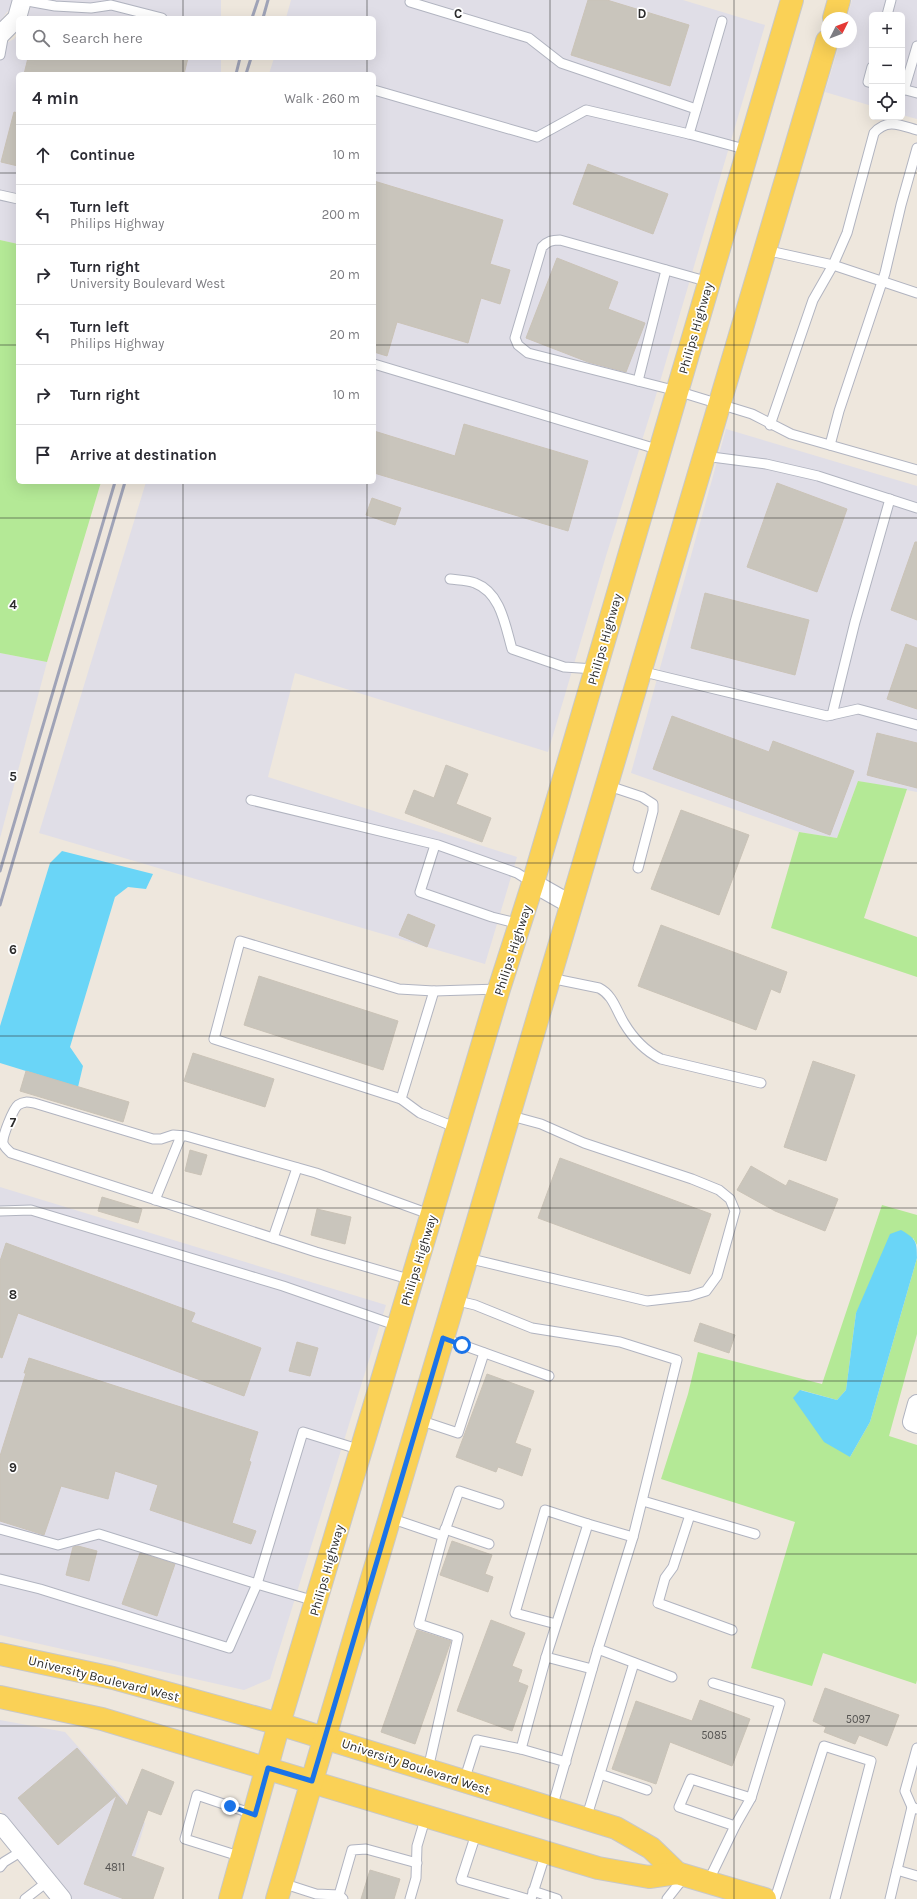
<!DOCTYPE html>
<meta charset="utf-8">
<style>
:root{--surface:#fff;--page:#f7f7f7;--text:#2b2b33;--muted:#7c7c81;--line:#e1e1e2}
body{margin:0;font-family:Karla,sans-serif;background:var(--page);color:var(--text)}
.controls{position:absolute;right:12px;top:12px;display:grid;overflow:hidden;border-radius:6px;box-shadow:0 4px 16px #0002}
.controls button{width:36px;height:36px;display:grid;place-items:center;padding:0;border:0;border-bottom:1px solid var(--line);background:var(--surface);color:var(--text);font:20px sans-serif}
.compass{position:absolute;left:821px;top:12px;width:36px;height:36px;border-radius:50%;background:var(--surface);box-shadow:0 4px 16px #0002;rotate:48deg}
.stop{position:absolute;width:12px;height:12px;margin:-9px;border:3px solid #1a73e8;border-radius:50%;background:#fff}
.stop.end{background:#1a73e8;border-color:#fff;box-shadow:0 1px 4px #0008}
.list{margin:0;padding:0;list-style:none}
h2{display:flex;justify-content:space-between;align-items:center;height:52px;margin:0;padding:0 16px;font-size:17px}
h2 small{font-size:13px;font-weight:400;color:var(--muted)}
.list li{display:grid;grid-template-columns:26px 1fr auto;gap:12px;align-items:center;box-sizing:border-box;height:60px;padding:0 16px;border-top:1px solid var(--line)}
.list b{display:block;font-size:15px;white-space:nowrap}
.list p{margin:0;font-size:13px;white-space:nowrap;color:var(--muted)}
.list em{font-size:13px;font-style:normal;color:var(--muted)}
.icon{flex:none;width:22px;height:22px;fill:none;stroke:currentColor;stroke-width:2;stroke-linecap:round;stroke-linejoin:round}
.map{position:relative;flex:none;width:917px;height:1899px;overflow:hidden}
.search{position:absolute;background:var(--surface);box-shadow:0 4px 16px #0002;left:16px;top:16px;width:360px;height:44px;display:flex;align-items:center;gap:10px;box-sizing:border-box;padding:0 14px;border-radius:6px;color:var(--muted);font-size:15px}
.panel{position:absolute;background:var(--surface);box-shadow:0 4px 16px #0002;left:16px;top:72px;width:360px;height:412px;border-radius:6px}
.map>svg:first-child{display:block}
</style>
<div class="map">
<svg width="917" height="1899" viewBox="0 0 917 1899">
<rect width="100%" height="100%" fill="#eee7dd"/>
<g fill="#e0dee7">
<path d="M0,0H14L13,5L0,21Z"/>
<path d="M33,0H221V18H27Z"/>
<path d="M291,0H683L765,25L654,402L606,556L548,752L295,673L268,777L517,857L485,964L39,833L146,482H374V74H269L274,58H374V18H286Z"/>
<path d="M852,0H917V119L902,115V15H872V106L825,92L840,42H851V18H847Z"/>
<path d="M18,34V58H221V73L18,74V244L0,240V46L14,39Z"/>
<path d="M726,429L917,486V792L858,781L837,838L799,832L631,773Z"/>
<path d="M0,653L47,662L0,838Z"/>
<path d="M0,1187L386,1305L270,1679L244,1690L0,1635Z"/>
<path d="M0,1720L65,1732L145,1823L122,1899H72L0,1810Z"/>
</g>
<g fill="#b4e996">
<path d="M0,240L18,244V482H101L47,662L0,653Z"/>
<path d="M858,781L907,789L864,918L917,937V977L771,928L799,832L837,838Z"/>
<path d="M882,1205L917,1215V1245L913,1238L856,1313L846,1390L837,1400L801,1390L850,1457L870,1422L917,1258V1334L889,1436L917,1445V1680L916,1684L823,1653L812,1686L751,1668L795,1522L661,1479L688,1394L698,1352L822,1384Z"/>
</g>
<g fill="#6ad5f7">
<path d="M62,851L153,874L146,889L128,887L115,897L70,1047L83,1066L78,1087L0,1063V1026L50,863Z"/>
<path d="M901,1230C916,1239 917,1241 917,1258L870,1422L850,1457L824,1442L793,1398L800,1390L837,1400L846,1390L856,1313L890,1234Z"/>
</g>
<g fill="#c9c5bc" stroke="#cac3b7">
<path d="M588,0H607L689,25L670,86L571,55Z"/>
<path d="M28,58H188L184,74H24Z"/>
<path d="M14,112L18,113V166L1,162Z"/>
<path d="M588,164L668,194L653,234L573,204Z"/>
<path d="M374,181L503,220L490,264L510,270L500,304L481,298L468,343L397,322L387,356L374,352Z"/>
<path d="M557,258L618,282L608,309L645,323L626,372L588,362L526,338Z"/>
<path d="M464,424L588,461L568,531L374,473V431L455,456Z"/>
<path d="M777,483L847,509L817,592L747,567Z"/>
<path d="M372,498L401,508L395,525L366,515Z"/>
<path d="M915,542H917V620L891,610Z"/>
<path d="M705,593L809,620L795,675L691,648Z"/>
<path d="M906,644L917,648V709L887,699Z"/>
<path d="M672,716L769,752L773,741L854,771L830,835L653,769Z"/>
<path d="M877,733L917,743V788L867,775Z"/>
<path d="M446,765L468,774L456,804L491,818L482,842L405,813L414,790L434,798Z"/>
<path d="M681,810L749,835L719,915L651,889Z"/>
<path d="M408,914L435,925L427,947L399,935Z"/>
<path d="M661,925L787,972L780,993L771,989L756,1030L638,986Z"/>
<path d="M259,976L398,1021L383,1070L244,1025Z"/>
<path d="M193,1053L274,1079L265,1107L184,1081Z"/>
<path d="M813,1061L855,1075L826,1161L784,1147Z"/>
<path d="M26,1071L129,1102L123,1122L20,1091Z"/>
<path d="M190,1150L207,1155L201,1175L185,1171Z"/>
<path d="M560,1158L711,1214L690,1274L538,1218Z"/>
<path d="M751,1166L786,1186L789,1180L838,1199L825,1231L775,1211L737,1190Z"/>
<path d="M102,1197L142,1209L138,1223L98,1211Z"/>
<path d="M317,1209L351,1217L345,1244L311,1235Z"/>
<path d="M6,1243L195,1313L191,1322L261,1348L244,1396L18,1313L2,1358L0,1357V1261Z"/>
<path d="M700,1323L735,1335L729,1353L694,1341Z"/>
<path d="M297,1342L318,1348L310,1376L289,1371Z"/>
<path d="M29,1358L258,1432L249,1461L251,1462L232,1523L256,1531L251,1544L150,1510L158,1485L115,1471L108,1499L61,1486L44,1535L0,1521V1456L26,1373H24Z"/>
<path d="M487,1374L534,1391L515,1443L531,1449L522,1476L498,1467L496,1472L456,1457Z"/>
<path d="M452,1541L492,1555L485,1574L493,1577L488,1592L440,1575Z"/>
<path d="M78,1546L97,1551L89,1581L66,1575L73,1547Z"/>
<path d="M140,1553L175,1564L157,1616L122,1604Z"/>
<path d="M491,1620L525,1633L512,1666L522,1670L518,1682L528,1686L512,1731L457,1711Z"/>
<path d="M417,1630L451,1641L415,1744L381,1732Z"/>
<path d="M825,1688L899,1715L887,1746L859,1735L855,1744L824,1732L826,1727L813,1721Z"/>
<path d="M700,1700L750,1719L732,1766L670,1742L656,1784L612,1769L636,1701L692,1721Z"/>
<path d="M77,1748L127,1806L142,1769L174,1782L161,1815L148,1810L131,1856L164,1868L153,1899H124L84,1884L117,1795L58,1845L18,1798Z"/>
<path d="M370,1870L400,1879L394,1899H361Z"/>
</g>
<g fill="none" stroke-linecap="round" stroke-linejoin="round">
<defs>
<g id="lane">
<path d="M22,0L55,6L91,8L111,5L162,18"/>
<path d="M410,2L529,38L561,63L696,109"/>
<path d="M887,15L891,0"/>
<path d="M722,21L689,134L748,150"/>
<path d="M0,55L4,33"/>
<path d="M872,67L868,82L872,83"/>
<path d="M902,89L917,93"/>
<path d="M374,90L537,137L586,110L689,134"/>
<path d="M904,90L917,46"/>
<path d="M0,195L18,199"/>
<path d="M765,250L833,265L917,293"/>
<path d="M709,282L560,240C552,240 548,241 542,247L515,338L518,345L528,353L677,391L752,414L791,434L917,470"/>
<path d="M374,364L660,450"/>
<path d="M638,381L666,270"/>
<path d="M770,425L813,300L833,265L847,233L874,133C887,118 900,125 917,130"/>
<path d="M830,445L839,411L885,273L901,205L917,148"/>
<path d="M704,456L766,464L818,476L917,508"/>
<path d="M450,579C458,580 468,580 475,583C501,593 505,625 512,649L564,667L595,669"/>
<path d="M640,671L827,716L858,709L917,725"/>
<path d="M832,715L855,622L890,499"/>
<path d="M606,785L642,797L653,804V811L638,868"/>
<path d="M251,800L438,845L517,873L533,883"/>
<path d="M435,845L420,892L492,917L520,924"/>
<path d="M550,978L599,988C613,995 616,1010 624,1023C633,1038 645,1051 661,1059L761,1083"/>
<path d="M401,1099L434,991"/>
<path d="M457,1128L420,1113L401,1099L214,1039L240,941L399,989L434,991L499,989"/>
<path d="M155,1200L181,1136"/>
<path d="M0,1211L31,1210L283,1286L398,1326"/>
<path d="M273,1238L297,1168"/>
<path d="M467,1258L647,1301L690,1296L706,1291L717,1276L735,1211L730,1199L719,1190L692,1179L584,1143L541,1124L508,1115"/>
<path d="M412,1280L316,1252L11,1153C8,1150 4,1147 3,1143C2,1137 13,1109 18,1105C24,1101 28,1102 34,1103L153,1139H161L173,1135L186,1136L316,1173L432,1215"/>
<path d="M454,1300L475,1305L532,1328L620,1342L677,1360L633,1537L588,1524L546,1657L521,1749L477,1740L464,1781"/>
<path d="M443,1338L549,1376"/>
<path d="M419,1420L458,1433L484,1353"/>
<path d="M643,1501L755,1534"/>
<path d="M690,1515L673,1567L665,1578L658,1603L732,1630"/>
<path d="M390,1518L443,1536L419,1624L458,1637L428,1769"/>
<path d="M0,1529L58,1545L99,1534L257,1584L303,1432L361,1450"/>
<path d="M445,1529L489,1544"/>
<path d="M443,1536L459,1491L499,1504"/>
<path d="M0,1579L40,1589L229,1648L257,1584L315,1601"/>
<path d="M556,1624L515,1613L545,1510L588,1524"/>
<path d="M598,1649L672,1677"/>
<path d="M546,1657L592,1669"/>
<path d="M521,1749L566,1762"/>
<path d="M600,1774L647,1790"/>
<path d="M912,1807L905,1791L917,1748"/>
<path d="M552,1808L598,1649L633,1537"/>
<path d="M586,1819L634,1663"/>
<path d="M735,1826L679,1807L691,1779L751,1798"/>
<path d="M477,1831L461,1880L527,1899"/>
<path d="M242,1857L185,1839L197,1795L253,1814"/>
<path d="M0,1867L4,1862L22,1851"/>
<path d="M897,1870L917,1876"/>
<path d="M708,1882L735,1826L751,1798L780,1703L713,1683"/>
<path d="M282,1883L316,1894L339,1895"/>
<path d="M533,1891L557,1899"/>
<path d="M25,1899L47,1882"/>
<path d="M343,1899L339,1895L352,1850L366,1849L417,1863"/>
<path d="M410,1899L416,1878L417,1846L426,1816"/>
<path d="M531,1899L546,1852"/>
<path d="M667,1899L685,1876"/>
<path d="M775,1899L824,1746L871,1761L835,1899"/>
<path d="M890,1899L912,1807L917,1809"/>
</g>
<g id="street">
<path d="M0,35L17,18L22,0"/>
<path d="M533,883L570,904"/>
<path d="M917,1404L912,1422L917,1424"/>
<path d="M0,1823L62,1899"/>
</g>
<g id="primary">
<path d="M834,18L839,0"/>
<path d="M0,1654L113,1678L279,1724L616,1828L651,1848L677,1873"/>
<path d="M0,1697L102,1719L598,1868L649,1877L677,1873L765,1899"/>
<path d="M230,1899L279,1724L499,989L533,883L792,0"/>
<path d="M277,1899L827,41"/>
</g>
</defs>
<use href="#lane" stroke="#b1b4c0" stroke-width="11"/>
<use href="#street" stroke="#b1b4c0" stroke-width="20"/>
<use href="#primary" stroke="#c8c8c8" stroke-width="24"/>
<use href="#lane" stroke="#fff" stroke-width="9"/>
<use href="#street" stroke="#fff" stroke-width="18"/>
<use href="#primary" stroke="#fad156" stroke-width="22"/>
<g stroke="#9fa3b7" stroke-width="3">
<path d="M252,18L258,0"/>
<path d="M263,18L268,0"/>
<path d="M236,74L240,58"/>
<path d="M246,74L251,58"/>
<path d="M0,871L115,482"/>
<path d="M0,905L125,482"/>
</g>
</g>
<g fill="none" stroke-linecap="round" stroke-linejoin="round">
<path stroke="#1a73e8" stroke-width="5" d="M230,1806L255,1815L268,1768L312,1781L443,1338L462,1345"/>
</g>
<path fill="none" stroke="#2c2c2c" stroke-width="1" stroke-opacity="0.55" d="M183,0V18M367,0V18M550,0V1899M734,0V1899M183,58V74M367,58V74M0,173H18M374,173H917M0,345H18M374,345H917M183,482V1899M367,482V1899M0,518H917M0,691H917M0,863H917M0,1036H917M0,1208H917M0,1381H917M0,1554H917M0,1726H917"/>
<g text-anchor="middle" stroke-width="3.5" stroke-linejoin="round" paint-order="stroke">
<g font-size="11" fill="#535250">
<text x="858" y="1723">5097</text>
<text x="714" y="1739">5085</text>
<text x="115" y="1871">4811</text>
</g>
<g font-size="13" fill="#2c2c2c" stroke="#fff">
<text transform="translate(695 328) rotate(-74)" y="5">Philips Highway</text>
<text transform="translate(604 639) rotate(-74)" y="5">Philips Highway</text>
<text transform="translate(512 950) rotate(-72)" y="5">Philips Highway</text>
<text transform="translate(418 1260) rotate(-73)" y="5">Philips Highway</text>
<text transform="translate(326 1570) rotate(-74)" y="5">Philips Highway</text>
<text transform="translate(104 1678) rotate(14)" y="5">University Boulevard West</text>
<text transform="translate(416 1766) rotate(18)" y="5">University Boulevard West</text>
</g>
</g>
<g font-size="13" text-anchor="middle" font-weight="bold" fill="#2c2c2c" stroke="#fff" stroke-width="3.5" stroke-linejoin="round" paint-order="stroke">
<text x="458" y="18">C</text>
<text x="642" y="18">D</text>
<text x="13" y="609">4</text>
<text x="13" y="781">5</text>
<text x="13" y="954">6</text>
<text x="13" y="1127">7</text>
<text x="13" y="1299">8</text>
<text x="13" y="1472">9</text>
</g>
</svg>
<div class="controls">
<button>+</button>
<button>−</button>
<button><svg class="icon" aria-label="locate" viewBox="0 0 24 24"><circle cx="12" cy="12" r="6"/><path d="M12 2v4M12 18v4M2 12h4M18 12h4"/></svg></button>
</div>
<svg class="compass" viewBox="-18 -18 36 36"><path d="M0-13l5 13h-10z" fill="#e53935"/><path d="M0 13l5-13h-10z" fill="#7c7c81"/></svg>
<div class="stop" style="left:462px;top:1345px"></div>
<div class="stop end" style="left:230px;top:1806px"></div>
<div class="search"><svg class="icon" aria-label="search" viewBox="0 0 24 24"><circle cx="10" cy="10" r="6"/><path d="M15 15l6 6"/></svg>Search here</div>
<section class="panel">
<h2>4 min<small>Walk · 260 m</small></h2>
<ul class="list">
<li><svg class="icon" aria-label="ahead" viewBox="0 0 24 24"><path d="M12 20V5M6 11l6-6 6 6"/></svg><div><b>Continue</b></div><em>10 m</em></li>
<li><svg class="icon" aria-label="left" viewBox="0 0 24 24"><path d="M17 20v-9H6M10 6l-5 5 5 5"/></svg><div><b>Turn left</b><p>Philips Highway</p></div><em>200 m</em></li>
<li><svg class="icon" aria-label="right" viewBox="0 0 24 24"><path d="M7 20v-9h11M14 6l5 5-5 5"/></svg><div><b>Turn right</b><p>University Boulevard West</p></div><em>20 m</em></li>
<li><svg class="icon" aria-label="left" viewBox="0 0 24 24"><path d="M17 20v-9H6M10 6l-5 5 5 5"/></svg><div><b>Turn left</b><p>Philips Highway</p></div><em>20 m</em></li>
<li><svg class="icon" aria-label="right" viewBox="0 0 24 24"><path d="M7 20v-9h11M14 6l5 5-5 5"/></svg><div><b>Turn right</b></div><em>10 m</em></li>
<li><svg class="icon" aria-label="arrive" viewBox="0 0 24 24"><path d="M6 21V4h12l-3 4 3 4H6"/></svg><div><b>Arrive at destination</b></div></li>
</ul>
</section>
</div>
